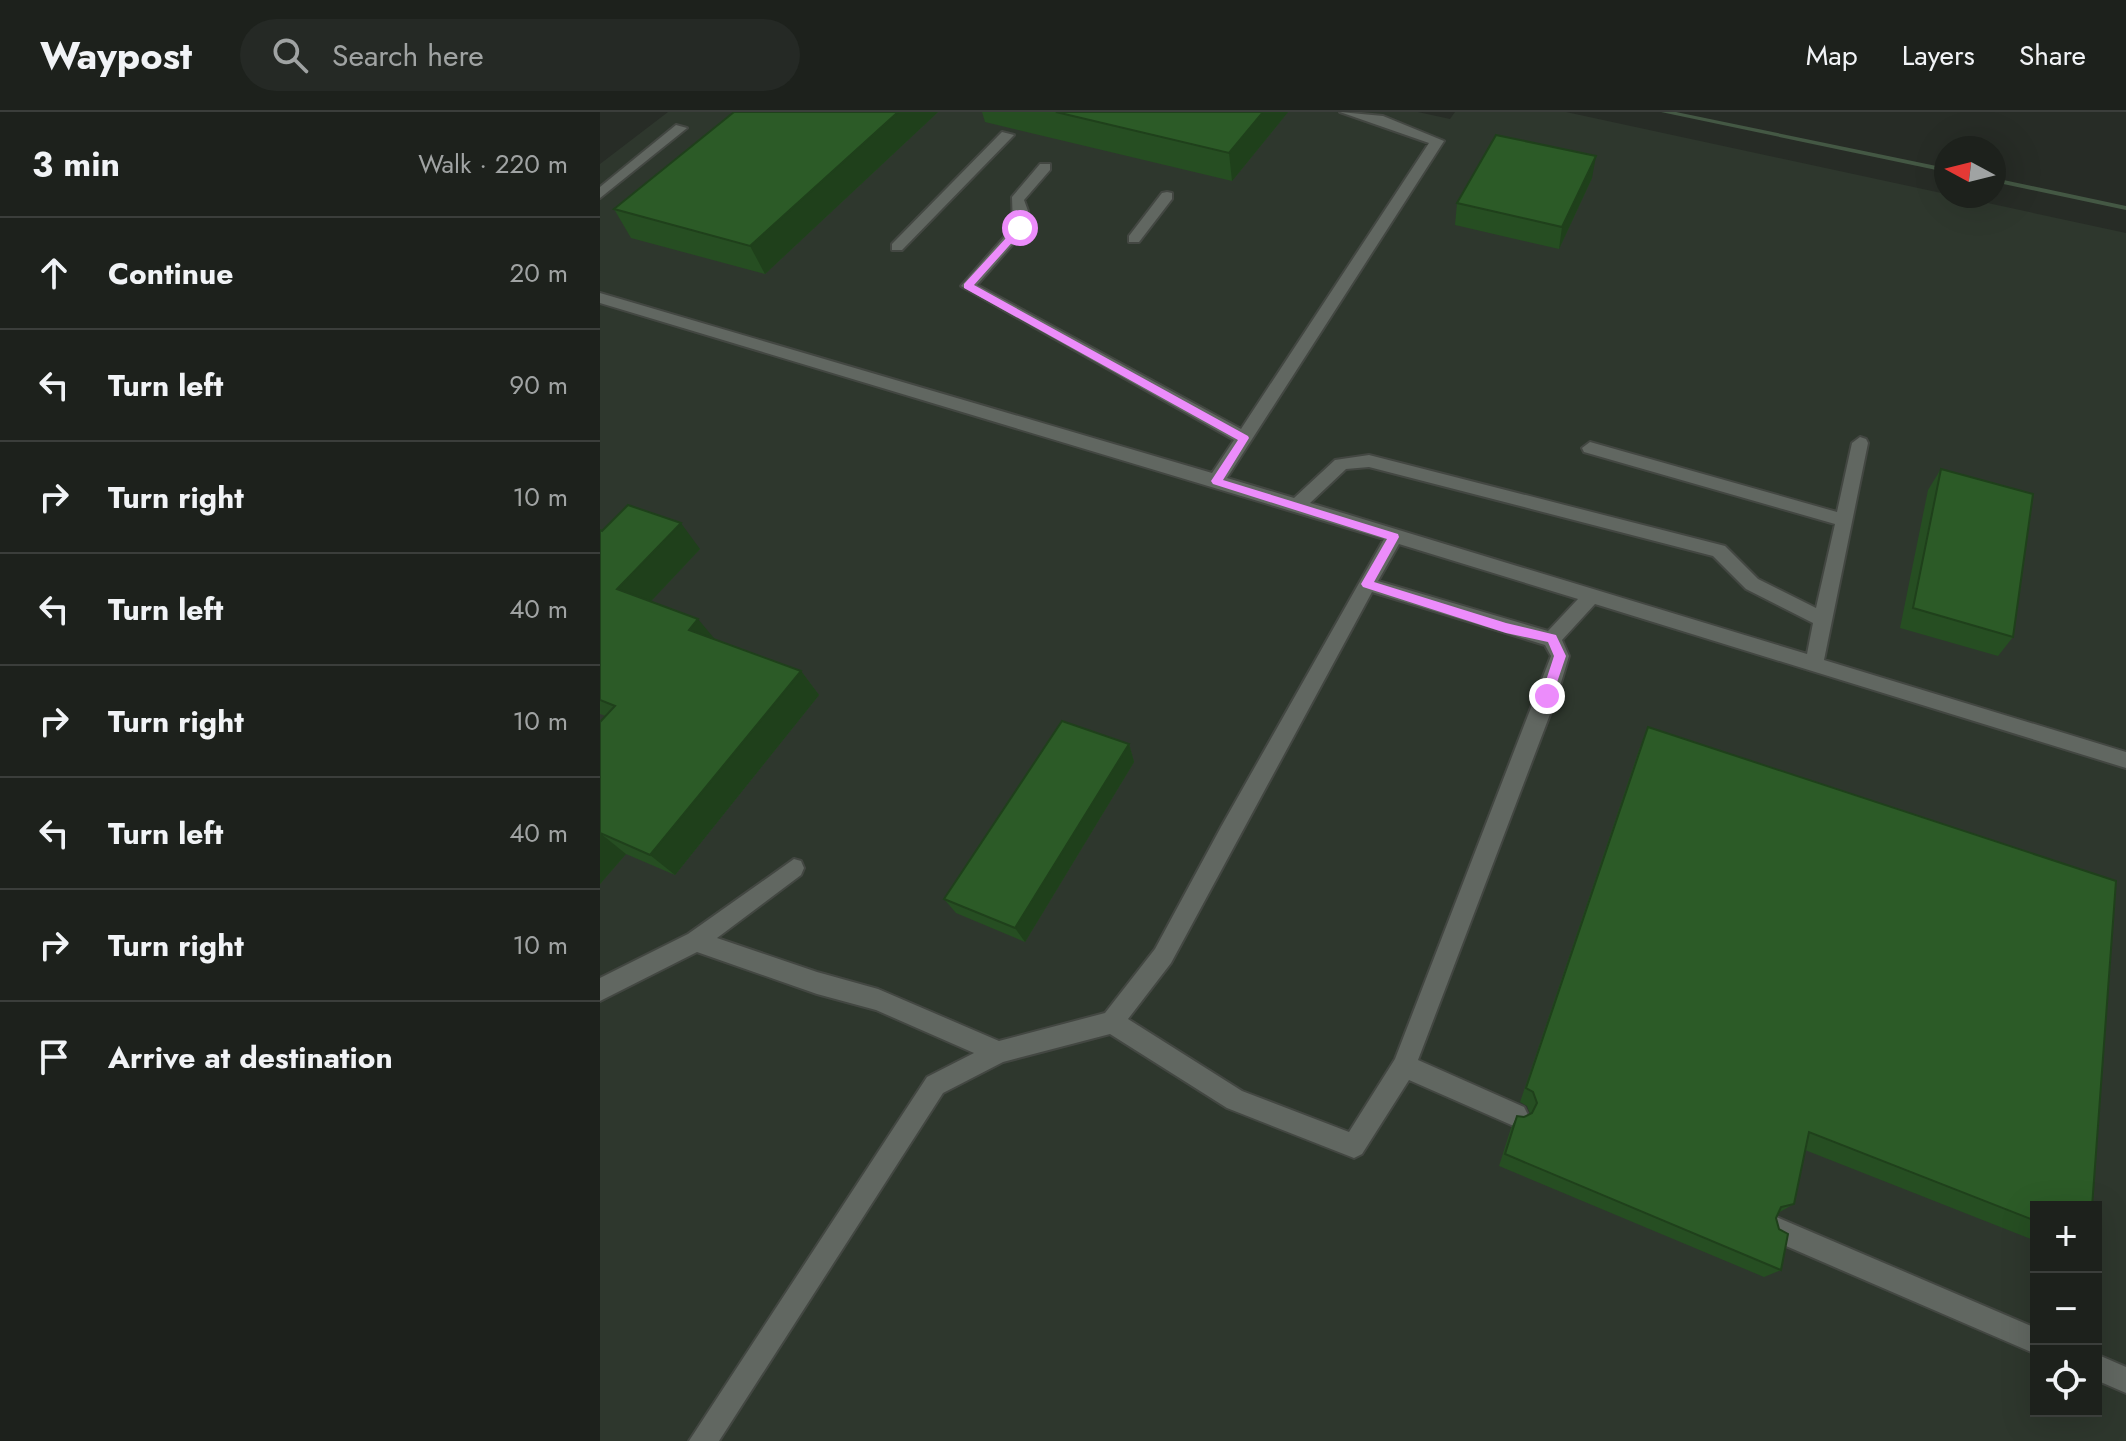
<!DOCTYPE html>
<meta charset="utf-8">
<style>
:root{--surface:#1d211c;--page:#252925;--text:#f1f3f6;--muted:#a0a3a3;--line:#3b3e3b}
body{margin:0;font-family:Jost,sans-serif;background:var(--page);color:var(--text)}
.controls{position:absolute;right:24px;bottom:24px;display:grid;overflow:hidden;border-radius:0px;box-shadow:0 8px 32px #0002}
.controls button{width:72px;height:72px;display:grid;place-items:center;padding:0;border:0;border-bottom:2px solid var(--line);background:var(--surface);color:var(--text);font:40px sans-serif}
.compass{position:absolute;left:1334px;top:24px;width:72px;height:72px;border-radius:50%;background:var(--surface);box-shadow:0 8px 32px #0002;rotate:277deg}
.stop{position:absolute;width:24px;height:24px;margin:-18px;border:6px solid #ec8cfb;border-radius:50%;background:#fff}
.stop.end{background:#ec8cfb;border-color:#fff;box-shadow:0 2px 8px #0008}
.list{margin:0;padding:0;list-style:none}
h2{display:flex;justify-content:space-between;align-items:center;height:104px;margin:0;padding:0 32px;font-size:34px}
h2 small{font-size:26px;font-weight:400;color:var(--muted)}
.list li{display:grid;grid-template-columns:52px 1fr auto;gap:24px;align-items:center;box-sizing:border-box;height:112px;padding:0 32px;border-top:2px solid var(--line)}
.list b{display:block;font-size:30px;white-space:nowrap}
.list em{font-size:26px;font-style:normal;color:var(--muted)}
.icon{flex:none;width:44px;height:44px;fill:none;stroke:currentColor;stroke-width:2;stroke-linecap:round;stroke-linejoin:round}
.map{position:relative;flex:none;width:1526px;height:1329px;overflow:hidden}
header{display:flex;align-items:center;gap:48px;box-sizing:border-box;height:112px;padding:0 40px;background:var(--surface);border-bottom:2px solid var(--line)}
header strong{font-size:38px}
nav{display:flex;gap:44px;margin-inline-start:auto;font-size:28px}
.search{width:560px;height:72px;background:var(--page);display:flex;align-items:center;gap:20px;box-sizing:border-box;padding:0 28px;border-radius:44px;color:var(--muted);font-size:30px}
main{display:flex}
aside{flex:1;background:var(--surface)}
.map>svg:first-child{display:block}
</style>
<header>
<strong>Waypost</strong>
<div class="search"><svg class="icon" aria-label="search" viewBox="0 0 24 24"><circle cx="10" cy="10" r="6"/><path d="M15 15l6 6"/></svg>Search here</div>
<nav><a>Map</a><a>Layers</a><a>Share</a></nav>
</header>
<main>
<aside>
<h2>3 min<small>Walk · 220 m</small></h2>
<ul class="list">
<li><svg class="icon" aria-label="ahead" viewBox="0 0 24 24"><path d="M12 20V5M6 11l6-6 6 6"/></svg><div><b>Continue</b></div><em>20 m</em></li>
<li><svg class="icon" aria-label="left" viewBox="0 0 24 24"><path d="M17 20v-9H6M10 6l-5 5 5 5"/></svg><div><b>Turn left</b></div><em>90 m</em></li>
<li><svg class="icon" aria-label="right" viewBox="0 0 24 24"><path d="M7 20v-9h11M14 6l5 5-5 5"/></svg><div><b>Turn right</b></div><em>10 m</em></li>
<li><svg class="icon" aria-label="left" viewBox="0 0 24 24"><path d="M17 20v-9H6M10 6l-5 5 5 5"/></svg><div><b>Turn left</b></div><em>40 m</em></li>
<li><svg class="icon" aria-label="right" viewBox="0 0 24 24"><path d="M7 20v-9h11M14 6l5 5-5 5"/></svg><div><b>Turn right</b></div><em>10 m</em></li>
<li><svg class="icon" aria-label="left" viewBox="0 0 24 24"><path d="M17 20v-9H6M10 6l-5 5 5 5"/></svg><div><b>Turn left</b></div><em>40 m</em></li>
<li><svg class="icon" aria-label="right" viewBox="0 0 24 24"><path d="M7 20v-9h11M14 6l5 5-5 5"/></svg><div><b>Turn right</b></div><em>10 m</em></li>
<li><svg class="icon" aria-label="arrive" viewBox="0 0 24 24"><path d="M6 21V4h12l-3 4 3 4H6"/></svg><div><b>Arrive at destination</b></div></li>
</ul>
</aside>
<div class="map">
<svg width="1526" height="1329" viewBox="0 0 1526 1329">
<rect width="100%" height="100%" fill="#272c26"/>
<path fill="#2e372d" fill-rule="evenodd" d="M68,0H818L850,7L855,0H966L1526,121V1329H0V52ZM1436,1095H1496V1299H1436Z"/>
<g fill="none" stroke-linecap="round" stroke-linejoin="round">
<g fill="#445844" fill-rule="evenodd">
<path d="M1061,0H1076L1346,56V60Z"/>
<path d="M1394,66L1526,94V98L1394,70Z"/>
</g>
<defs>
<g id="lane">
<path d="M740,0L783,4L844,29L627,366L694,386L735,348L769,343L1125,434L1158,467L1216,496L1235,412L984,340L982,336L990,330L1237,400L1252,331L1260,325L1266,327L1268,331L1224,548L1526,640V656L995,492L962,528L969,544L957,584L818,948L924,995L928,1003L924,1011L916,1015L809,968L762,1042L754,1046L627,996L510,922L403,950L343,981L119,1329H89L327,965L374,941L276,898L217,882L97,840L0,889V866L88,822L194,747L201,749L204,756L201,763L117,826L217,860L278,877L399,929L505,901L555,837L621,715L784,427L0,191V181L612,361L634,328L361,174L413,115L412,85L440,52H450V58L424,88L428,99L427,116L377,173L641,317L829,31ZM769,355L1113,444L1146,477L1213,511L1207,542L710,391L746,357ZM799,432L978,487L948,519L778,469ZM772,480L945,533L951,544L795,947L749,1020L642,979L528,907L571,851Z"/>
<path d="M76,13L87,16L0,86V75Z"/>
<path d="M402,20L414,23L302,138H292V132Z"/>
<path d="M567,80L572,81V87L539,130H529V124L562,81Z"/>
<path d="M1174,1104L1436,1216V1242L1165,1125L1162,1116L1165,1107Z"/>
<path d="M1496,1242L1526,1255V1281L1496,1268Z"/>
</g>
</defs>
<use href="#lane" stroke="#434742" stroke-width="4"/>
<use href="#lane" fill="#616761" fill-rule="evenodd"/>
</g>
<g fill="#264e22">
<path d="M134,0H338L165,162L31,126L14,97Z"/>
<path d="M382,0H688L632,69L385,10Z"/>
<path d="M992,66L959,137L855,113L857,91Z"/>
<path d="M1341,357L1413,525L1398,544L1300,516L1328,378Z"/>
<path d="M0,418L100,437L51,489L115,527L201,559L219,583L75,763L26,742L0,772V610L6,604L0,602Z"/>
<path d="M1048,615L1436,1095V1129L1205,1038L1194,1092L1178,1101L1176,1106L1181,1158L1164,1165L899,1054L911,1016L917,1004L924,1005L930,1002L927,994L920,990L1039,638Z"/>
<path d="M529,632L534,650L425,830L356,801L344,787Z"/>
</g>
<g fill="#1f401b">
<path d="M298,0H338L165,162L150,134Z"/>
<path d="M663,0H688L632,69L629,41Z"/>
<path d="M996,44L992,66L959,137L962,115Z"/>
<path d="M81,411L100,437L39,502L17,477Z"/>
<path d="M98,507L118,531L89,518Z"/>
<path d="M201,559L219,583L75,763L50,743Z"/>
<path d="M529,632L534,650L425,830L415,816Z"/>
<path d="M0,721L26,742L0,772Z"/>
</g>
<g fill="#2c5b27" stroke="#1f401b" stroke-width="2">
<path d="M134,0H298L150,134L14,97Z"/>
<path d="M456,0H663L629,41Z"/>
<path d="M896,23L996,44L962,115L857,91Z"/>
<path d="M1341,357L1433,382L1413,525L1313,496Z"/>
<path d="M28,393L81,411L17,477L98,507L89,518L201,559L50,743L0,721V610L15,594L0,588V418L2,419Z"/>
<path d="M462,609L529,632L415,816L344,787Z"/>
<path d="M1048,615L1516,769L1492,1095H1436V1109L1209,1020L1194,1092L1181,1095L1176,1106L1179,1117L1188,1122L1181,1158L905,1042L917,1004L924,1005L932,1001L937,991L933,980L926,976Z"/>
</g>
<path fill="#ec8cfb" d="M417,114L425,116L374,173L648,324L649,326L623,368L798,422L799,425L774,470L906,511L956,523L966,544L951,588L947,589L941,584L954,544L948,530L906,521L763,475L761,472L787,427L613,372L611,369L638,328L364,176V172Z"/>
</svg>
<div class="controls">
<button>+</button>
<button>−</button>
<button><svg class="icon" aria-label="locate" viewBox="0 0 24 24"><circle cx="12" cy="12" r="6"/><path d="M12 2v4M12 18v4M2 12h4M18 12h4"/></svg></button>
</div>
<svg class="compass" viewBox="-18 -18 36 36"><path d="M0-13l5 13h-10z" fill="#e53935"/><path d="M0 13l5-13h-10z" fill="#a0a3a3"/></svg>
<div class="stop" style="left:420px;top:116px"></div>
<div class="stop end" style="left:947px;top:584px"></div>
</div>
</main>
